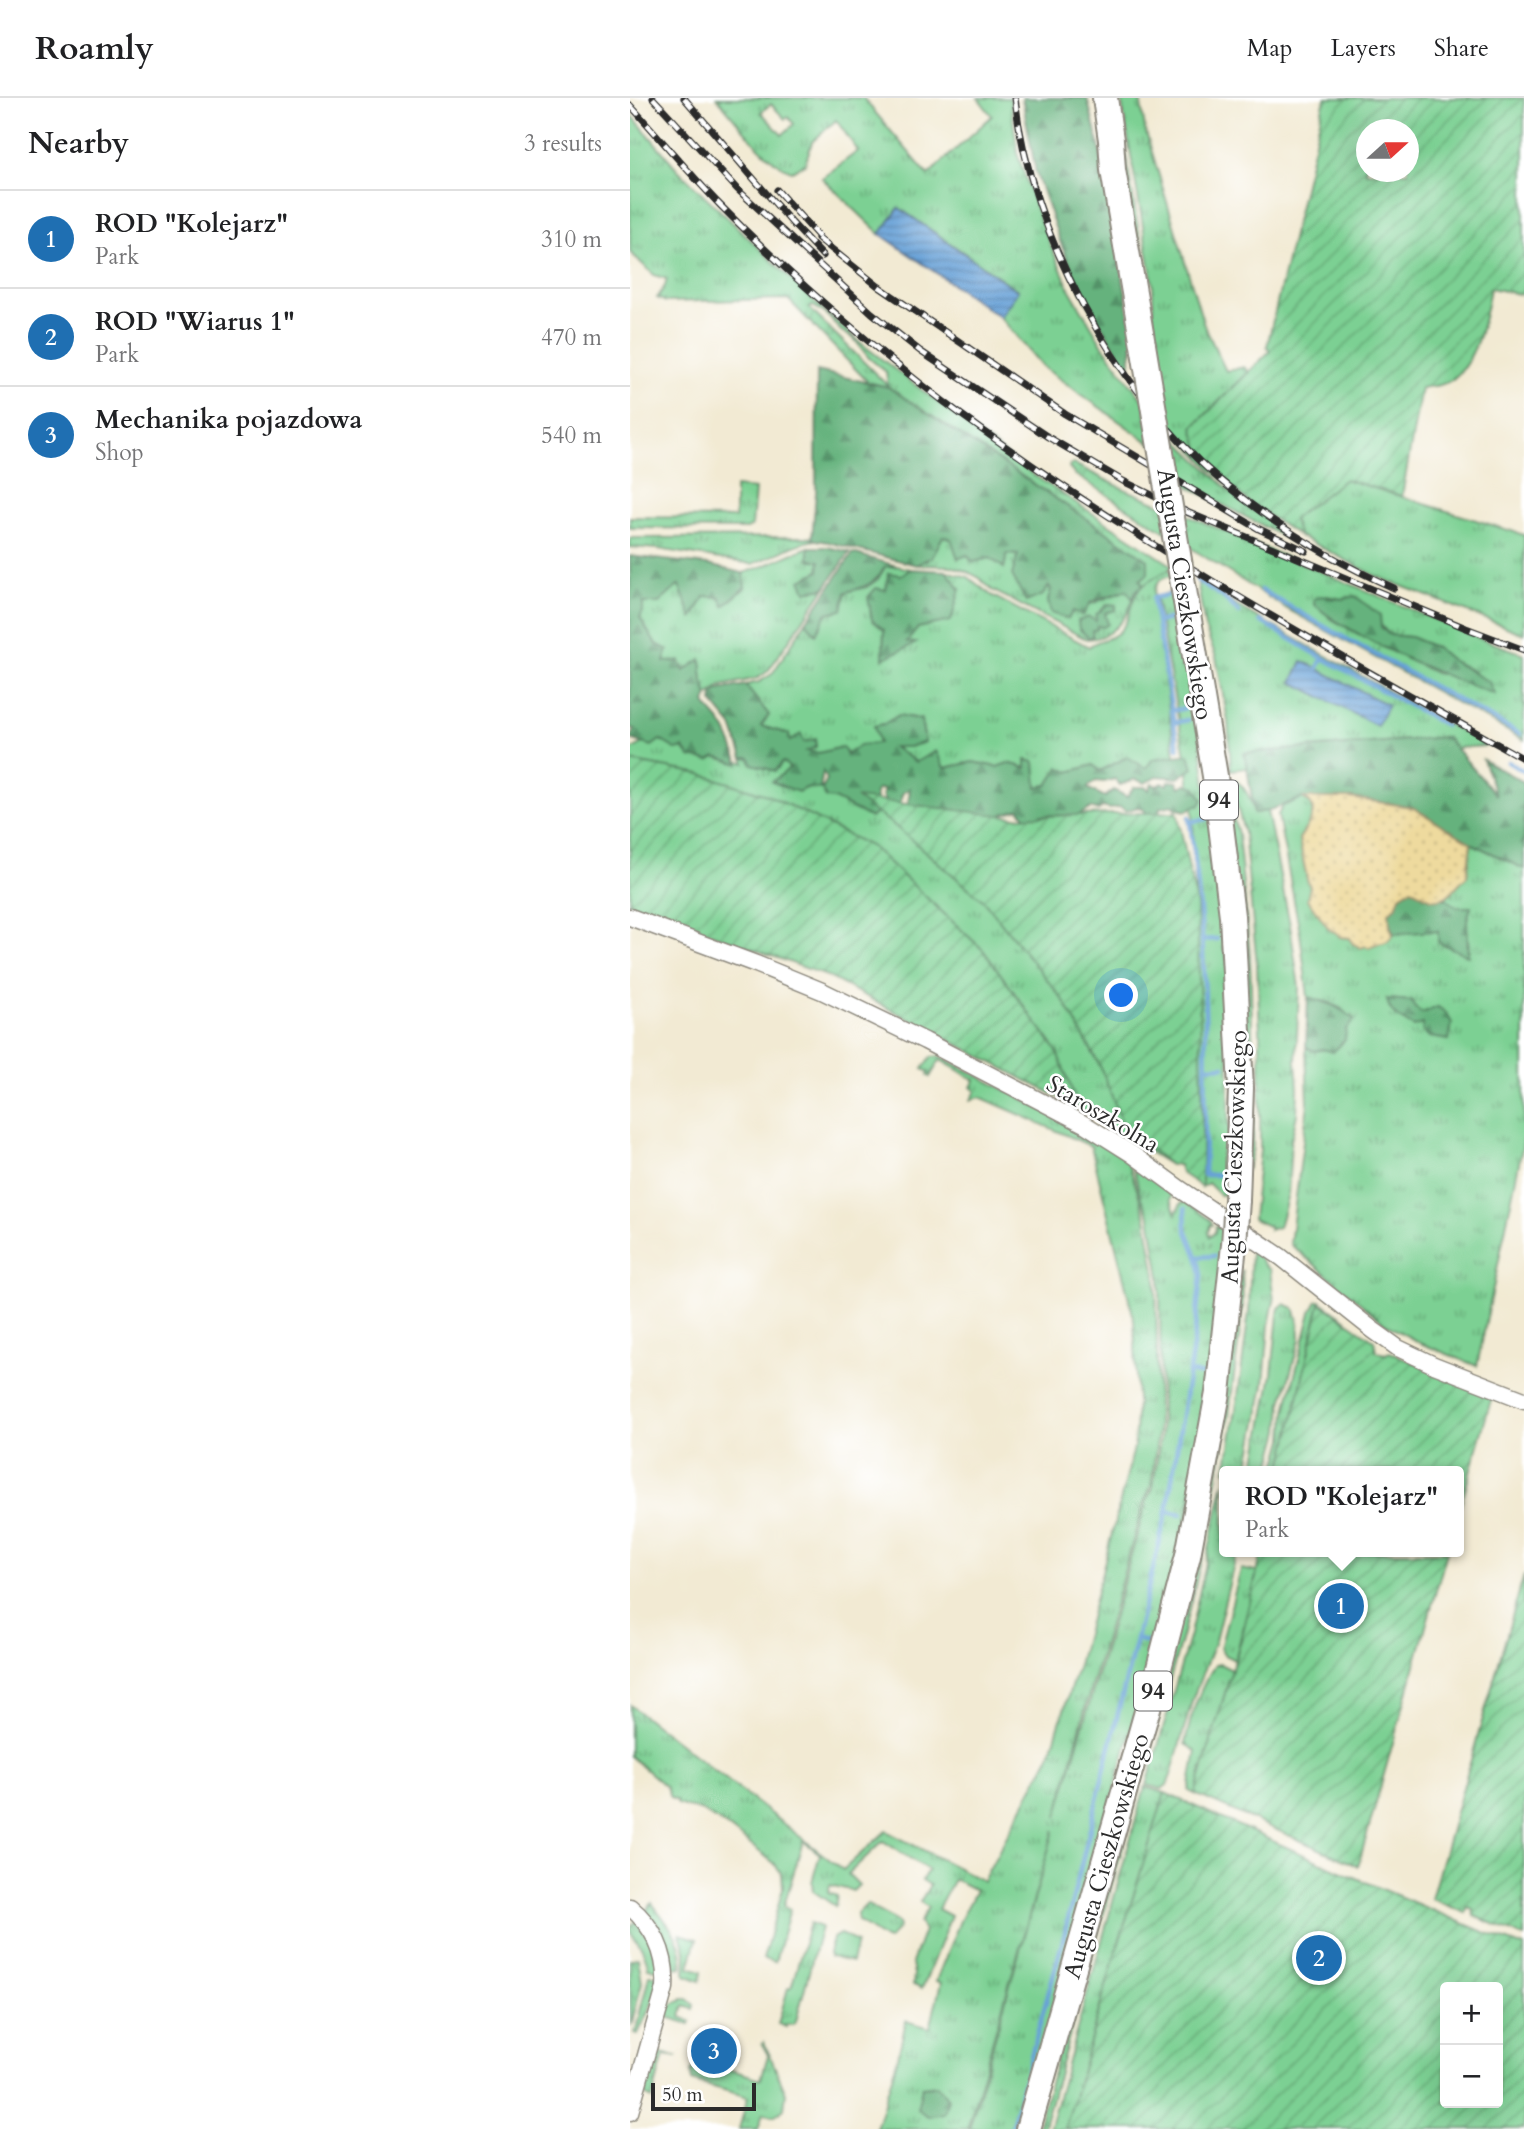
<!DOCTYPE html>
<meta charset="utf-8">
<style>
:root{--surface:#fff;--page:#f6f6f6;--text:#202124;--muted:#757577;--line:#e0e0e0;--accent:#1f6fb2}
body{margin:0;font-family:Cardo,serif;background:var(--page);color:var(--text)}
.controls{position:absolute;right:21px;bottom:21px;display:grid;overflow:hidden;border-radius:7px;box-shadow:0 7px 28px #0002}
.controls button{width:63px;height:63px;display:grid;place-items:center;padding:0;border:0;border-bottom:2px solid var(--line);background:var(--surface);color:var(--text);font:35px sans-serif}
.compass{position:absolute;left:726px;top:21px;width:63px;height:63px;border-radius:50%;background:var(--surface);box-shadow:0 7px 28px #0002;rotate:69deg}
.scale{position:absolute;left:21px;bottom:18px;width:105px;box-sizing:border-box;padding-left:7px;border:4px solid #2b2b2b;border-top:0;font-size:19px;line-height:24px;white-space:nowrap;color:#2b2b2b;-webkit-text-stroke:5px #fff;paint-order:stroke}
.you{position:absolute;left:492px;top:898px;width:24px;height:24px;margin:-18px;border:5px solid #fff;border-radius:50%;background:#1a73e8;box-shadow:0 0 0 10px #1a73e833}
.badge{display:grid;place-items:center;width:46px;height:46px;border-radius:50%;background:var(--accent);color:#fff;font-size:23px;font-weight:700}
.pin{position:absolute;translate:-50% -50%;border:4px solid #fff;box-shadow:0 2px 7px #0006}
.popup{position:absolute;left:589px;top:1368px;width:245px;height:91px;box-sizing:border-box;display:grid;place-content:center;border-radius:7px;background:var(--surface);filter:drop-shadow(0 2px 5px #0005);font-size:23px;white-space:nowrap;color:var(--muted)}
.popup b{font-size:26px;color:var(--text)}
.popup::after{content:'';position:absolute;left:50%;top:100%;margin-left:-14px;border:14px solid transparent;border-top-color:var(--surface)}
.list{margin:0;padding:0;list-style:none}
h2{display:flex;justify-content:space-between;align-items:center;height:91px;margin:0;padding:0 28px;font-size:30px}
h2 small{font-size:23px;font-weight:400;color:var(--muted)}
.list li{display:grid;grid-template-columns:46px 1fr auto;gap:21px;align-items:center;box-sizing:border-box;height:98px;padding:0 28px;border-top:2px solid var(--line)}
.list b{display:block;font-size:26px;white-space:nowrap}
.list p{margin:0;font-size:23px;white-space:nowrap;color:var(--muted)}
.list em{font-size:23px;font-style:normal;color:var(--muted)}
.map{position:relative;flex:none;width:894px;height:2031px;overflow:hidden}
header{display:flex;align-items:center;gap:42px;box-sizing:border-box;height:98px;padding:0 35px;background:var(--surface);border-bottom:2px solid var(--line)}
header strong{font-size:33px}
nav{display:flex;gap:38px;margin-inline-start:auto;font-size:24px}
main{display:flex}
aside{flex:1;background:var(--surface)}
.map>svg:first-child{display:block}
</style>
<header>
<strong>Roamly</strong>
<nav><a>Map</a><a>Layers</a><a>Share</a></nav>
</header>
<main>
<aside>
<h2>Nearby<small>3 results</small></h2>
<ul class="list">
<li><span class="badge">1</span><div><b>ROD &quot;Kolejarz&quot;</b><p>Park</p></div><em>310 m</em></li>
<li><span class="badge">2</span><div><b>ROD &quot;Wiarus 1&quot;</b><p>Park</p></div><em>470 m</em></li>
<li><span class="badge">3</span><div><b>Mechanika pojazdowa</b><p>Shop</p></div><em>540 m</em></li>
</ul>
</aside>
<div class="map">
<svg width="894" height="2031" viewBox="0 0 894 2031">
<defs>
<pattern id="grass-tufts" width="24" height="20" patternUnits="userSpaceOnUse" patternTransform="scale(1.75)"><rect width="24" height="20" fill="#7cd093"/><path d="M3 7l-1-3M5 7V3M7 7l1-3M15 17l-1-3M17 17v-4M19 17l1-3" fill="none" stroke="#66a978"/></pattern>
<pattern id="forest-firs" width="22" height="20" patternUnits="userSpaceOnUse" patternTransform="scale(1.75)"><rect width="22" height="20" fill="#65b27d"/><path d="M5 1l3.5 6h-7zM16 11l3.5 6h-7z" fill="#539167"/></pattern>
<pattern id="sand-dots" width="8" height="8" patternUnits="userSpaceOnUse" patternTransform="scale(1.75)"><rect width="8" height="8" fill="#eeda9e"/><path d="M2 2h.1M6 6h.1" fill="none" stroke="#cb8" stroke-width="1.8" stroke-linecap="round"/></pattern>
<pattern id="garden-furrows" width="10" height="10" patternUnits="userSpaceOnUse" patternTransform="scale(1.75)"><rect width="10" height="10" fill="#7cd093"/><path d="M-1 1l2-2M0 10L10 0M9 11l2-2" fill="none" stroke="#66a978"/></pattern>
<pattern id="water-rules" width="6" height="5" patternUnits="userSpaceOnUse" patternTransform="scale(1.75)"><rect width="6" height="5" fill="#68a1d7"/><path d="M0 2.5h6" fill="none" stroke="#5683af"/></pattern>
</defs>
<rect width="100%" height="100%" fill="#fff"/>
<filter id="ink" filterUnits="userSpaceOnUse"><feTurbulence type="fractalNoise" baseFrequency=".0143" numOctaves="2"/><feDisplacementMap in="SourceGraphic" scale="14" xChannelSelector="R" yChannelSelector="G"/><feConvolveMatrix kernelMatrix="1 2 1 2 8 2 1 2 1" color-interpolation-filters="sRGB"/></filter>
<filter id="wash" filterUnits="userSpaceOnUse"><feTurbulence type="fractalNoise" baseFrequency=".00686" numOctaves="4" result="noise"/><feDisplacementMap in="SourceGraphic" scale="28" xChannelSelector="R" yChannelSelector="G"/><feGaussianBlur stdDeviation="1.57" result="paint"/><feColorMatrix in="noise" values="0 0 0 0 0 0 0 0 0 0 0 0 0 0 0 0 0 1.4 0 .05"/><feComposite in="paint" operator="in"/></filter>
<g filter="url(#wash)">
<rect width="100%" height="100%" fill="#f2ead3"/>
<g fill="url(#grass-tufts)" stroke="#547e5f" stroke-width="2" fill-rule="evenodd">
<path d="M87,0H233L298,77L362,18L348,0H380L388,58L411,125L440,192L473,248L514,304L521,346L413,269L370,219L388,192L269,110L250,136L192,80L228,53L206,22L182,44L175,66L162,73C137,66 105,20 87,0ZM141,6L155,21L158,19L164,26L152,37L131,14Z"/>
<path d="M486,0L518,187L516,215L492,70Z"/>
<path d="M491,0H510L515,31L574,227L596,273L614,269L619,274L563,329L572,361L541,328L523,218V186Z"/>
<path d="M0,15L48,72L185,204L232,246L396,372L543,468L538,472L543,478C532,479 525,485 524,495L545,658L523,661L516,670L470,674L463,667L439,674L418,687L407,689L404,664L396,662L397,670L378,665L367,669L343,664L314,670L286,664L262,648L279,649L295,644L291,621L269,617L254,626L244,628L250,645L217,657L212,649L189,655L176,653L174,644H160L159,636L130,628L139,617L115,587L129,584L142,576L176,524L185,535L197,515L216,494L237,489L248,481L255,469L267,468L281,471L271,477L254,532L253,560L284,545L276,544L288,530L330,491L316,473L338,479L361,497L459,549C466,541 480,543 489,534C501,522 499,506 508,493C514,484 527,479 536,473L513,487L509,483L518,462L258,289L238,284L158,201L36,204L27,200L35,188L37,181L24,177L0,154ZM183,208L196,216L211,233L224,241L239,260L256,274L258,288L179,210Z"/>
<path d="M545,340L611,404L640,423L659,442L552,385Z"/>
<path d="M444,366L492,390L851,541L894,556V642L657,511L444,376L439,370L440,367ZM697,498L713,501L725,498C742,509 746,524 760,537L781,539L807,550L821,562L843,573L807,576L754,550L699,520Z"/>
<path d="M715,381L894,437V536L746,478L668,437L663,421Z"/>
<path d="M105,389L125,391L122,428L117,431L0,430V419L105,420Z"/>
<path d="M313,438L321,441L343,464L360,460L374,470L377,456L389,457L421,491L418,503L421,515L438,521L443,513L497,492L503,501C496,522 480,542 456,541L362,492L348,479L336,473L321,468L286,467L302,459Z"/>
<path d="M178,439L186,442C163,445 144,459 122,466L28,451L0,449V440Z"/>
<path d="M179,449V461L190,463L189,473L172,482L176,493L195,490L138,573L128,580L91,588L78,598L73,584L71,562L53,573L33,564L10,521L13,513L12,505L49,486L63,520L75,498L90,499L95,507L115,490L113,475C136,469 156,457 179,449Z"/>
<path d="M567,481L607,508L857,648L826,650L816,639L615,655L617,670L601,672L598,623L586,559L575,530ZM672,563L757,607L747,627L662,584Z"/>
<path d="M541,494H545L567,614L599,879V1097H590L578,1085L572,1089V997L563,715L558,674L526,499Z"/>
<path d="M27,638L115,665L113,660L153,664L160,669L152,677L226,700L265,728L354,803L434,903L470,968L494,1028L540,1067L449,1010L426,952L353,852L242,749L140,698L70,676L0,663V652Z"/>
<path d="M605,682C616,689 622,703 624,715L637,713L660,827L669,889L666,964L668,990L667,1016L661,1043L658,1097L649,1129L639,1132L640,1129L623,1121L630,1053V934L627,867L614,735L601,684Z"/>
<path d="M673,700C693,710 677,728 669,741L677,781L680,789V795L677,799L710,839L720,840L736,848L759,842L763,836L799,832L808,833L839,852C837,824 839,817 815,800C824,793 828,785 837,778L841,745L894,771V1041L847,1268L790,1245L755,1226L660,1146L678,1005L676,949L684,953L698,951L712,911L700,905L678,899L670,835L648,717L653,708ZM757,901L782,903L784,909L792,915L808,909L784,929Z"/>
<path d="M598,702L608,735L620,857L624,996L623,1050L617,1072Z"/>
<path d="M310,958L458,1035L497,1061L516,1120L526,1179L528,1333L521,1388L514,1404L456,1607L427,1719L516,1405L523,1390L531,1335L530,1179L520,1119L511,1100L504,1072L511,1069L536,1087L541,1098L540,1101L546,1116L551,1105L556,1104L580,1122L582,1127H580L578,1135L580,1139L585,1134L586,1128L597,1130L592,1201L553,1445L390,2031H339L424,1732L337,2031H246L268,1959L276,1923L300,1930L311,1885L306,1883L330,1823L346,1792L324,1781L308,1811L321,1818L292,1891L283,1887L284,1877L282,1865L294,1832L289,1825L298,1809L290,1804L300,1787L292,1782L298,1772L253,1743L218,1776L229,1787L223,1793L200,1787L198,1795L207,1798L205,1808L183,1793L182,1784L190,1756L173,1743L154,1808L160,1811L145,1864L133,1861L153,1790L152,1776L144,1765L95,1727L72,1713L47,1706V1703L40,1700L36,1689L0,1658V1607L213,1772L256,1733L353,1783L420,1657L449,1563L504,1350L507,1303L504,1221L461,1048L350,999L341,1002L346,993L341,989L345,982L310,962L300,979L298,977L299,974L293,971L301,959Z"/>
<path d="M621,1150C630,1154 630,1167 640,1172L644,1203L639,1227L634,1286L618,1373H596L608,1298L619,1213Z"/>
<path d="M612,1172L613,1209L599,1317L573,1456L552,1539L413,2031H407L465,1825Z"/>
<path d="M687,1203H690L717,1222L690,1205L651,1373H645L654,1341L656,1314L659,1300L681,1214Z"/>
<path d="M654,1206L664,1210C668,1220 670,1230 670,1241L652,1305L650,1332L639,1373H624L642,1276L648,1216L649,1210Z"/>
<path d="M594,1384V1454H607L585,1543L563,1600L541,1677L537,1687L532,1691L517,1687L560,1536Z"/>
<path d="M611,1471L627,1474L605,1562L594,1557L590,1550Z"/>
<path d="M590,1566L602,1572L565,1696L559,1693L566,1653L555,1646C560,1620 570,1589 585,1567Z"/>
<path d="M515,1689L535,1695L481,1871L435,2031H419Z"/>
<path d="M22,1805C37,1826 54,1842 52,1869L43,1870C42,1847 32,1829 16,1813Z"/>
<path d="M237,1806L268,1825L269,1829L259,1842L255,1841L228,1823L227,1816Z"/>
<path d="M6,1823L20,1841L29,1871L18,1870C16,1855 10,1845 0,1834V1830Z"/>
<path d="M180,1825L191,1829L166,1923L163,1927H156V1929L148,1926L158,1890H161Z"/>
<path d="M50,1836L67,1841L59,1869L72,1873L70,1883L55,1877L56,1857Z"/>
<path d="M210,1836L227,1844L222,1864L200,1859L199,1855L203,1840Z"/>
<path d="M8,1859L12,1884L1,1928L0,1862Z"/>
<path d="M19,1877H29L25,1898L8,1936L5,1935Z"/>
<path d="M51,1901H57L64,1907L63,1911L54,1908L51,1919L61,1923L60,1926L37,1919C38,1910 41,1905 51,1903Z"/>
<path d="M134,1944L156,1995L154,2010L144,2018L133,2015L128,2031H109L118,1999L62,1983L61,1974L68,1964H75L131,1981L138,1957L132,1946Z"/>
<path d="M26,1954L48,1959L34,1957L22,2001L15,1997Z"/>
</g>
<g fill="url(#forest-firs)" stroke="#486e54" stroke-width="2">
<path d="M392,0H457L470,51L504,242L499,272L455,201L432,149L406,75Z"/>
<path d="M187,273L258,289L518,462V476L510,482L513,487L506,493L503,501L496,492L461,504L453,517L443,513L438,521L421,515L418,503L421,491L419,488L413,497L396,504L382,477L388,457L377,456L374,470L360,460L343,464L337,457L328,461L321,441L313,438L302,459L286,467L198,444L186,442L182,440L186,395Z"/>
<path d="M179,449H197L220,454L195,490L176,493L171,482L189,473L190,463L179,461Z"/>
<path d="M223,455L267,468L255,469C245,486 235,489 216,494L212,512L197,515L186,536L176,524Z"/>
<path d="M0,458L78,467L113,475L115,489L94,508L90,499L75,498L62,520L49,487L29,505H13V513L10,520L25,545L38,552L34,564L50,563L54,573L71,561L73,584L78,598L75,605C80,614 88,619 93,628C101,639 104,653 109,666L86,659L79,663L60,659L53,650L47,652L30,642L22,648L0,641L6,631L0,630Z"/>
<path d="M281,471L316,473L330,491L321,523L288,530L277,544L286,545L253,561L254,532L242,522L238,499L246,490L256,492L258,475L271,477Z"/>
<path d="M690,498L713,501L725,498L750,517L751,529L760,537L781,539L807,550L821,562L859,584L864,596C817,579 772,561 729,536C711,526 699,520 684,506V501Z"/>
<path d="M478,506L486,507V512L475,515L478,526L474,529L467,528V531L462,533L463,538L459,540L449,531L448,523L459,519L466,523V517Z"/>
<path d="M115,587L139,617L131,628L159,636L160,643L171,636L174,644L186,641V649L177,653L189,655L212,649L217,656L230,647L249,645L244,628L254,626L269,617L291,622L295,644L279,649H263L286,664L306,653L314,670L343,664L367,669L378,665L396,670V662L405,664L407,689L418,687L429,669L439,674L463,667L470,673L497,659L516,670L523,661L559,656L563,670L548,680L527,678L515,685L505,681L490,687L485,681L474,684L466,683L457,690L475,699L484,692L497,699L504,689H516L519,692L522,685L526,688L532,685L538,687L539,683L547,684L550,689L556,686L566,689L573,702L569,708L566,707L557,713L547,711L543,707L529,710L530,716L517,717L515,713L508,709L496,713L490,709L480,711L472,709L468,713L461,710L447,718L411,717V726L398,722L389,711L373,716L369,723L277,714L280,690L272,696L270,709H259L252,698L254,691L247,692L245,698L252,710L241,720L204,701L196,700L192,692L197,681L193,674L190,691L176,690L168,694L142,684L160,670L153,664L145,673L122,666L120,660H113L102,628L82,604L83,597L89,592Z"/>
<path d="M816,639L866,697L853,662L894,684V771L841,745L782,709L721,700H673L637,713L624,715L615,655Z"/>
<path d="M781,791C796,794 798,803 815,800L827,809H841L837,822L838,858L808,844V833L763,836L760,828L759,814L766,809L770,798Z"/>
<path d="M678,899C697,904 710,909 725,922L716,931L715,942L703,954L693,951L684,953L676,949Z"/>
<path d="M757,901L782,903L784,909L792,915L808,909L816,915L822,925L819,942L799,939L792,932L793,926L784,929C772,922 759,917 757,901Z"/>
<path d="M307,1987L318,2001L314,2015L298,2018L287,2011L292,1989Z"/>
</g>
<path fill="url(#sand-dots)" stroke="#8c8264" stroke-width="2" d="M673,700H720L782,709L841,745L837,778C826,786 819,804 803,801C795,800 789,793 781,791L770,798L766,809L759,814L760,828L763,836C756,850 748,842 739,850L736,848L731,850L722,845L720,840L710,839L705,834L700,832L677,801L680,789L677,781L669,741C677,728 693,710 673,700Z"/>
<g fill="url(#garden-furrows)" stroke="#547e5f" stroke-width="2" fill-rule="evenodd">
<path d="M695,0H894V197L860,190C855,219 847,261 823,281C814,288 802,288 791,290L772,398L715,381L663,421L669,438L620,405L581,371L572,361L563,329L640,253L637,248ZM736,32H778V74H736Z"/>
<path d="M0,663L70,676L140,698L242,749L353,852L426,952L449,1010L197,878L0,806Z"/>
<path d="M226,700L385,719L547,714L567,808L572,997V1089L551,1075L549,1067H540L494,1029L470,968L434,903L354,803L265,728Z"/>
<path d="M690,1205L744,1242L746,1253L755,1256L760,1254L862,1298L828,1416V1373H651Z"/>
<path d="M632,1454H817L728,1768L565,1696L611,1542Z"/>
<path d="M894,1477V1839L844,1818L843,1811L837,1809L836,1815L801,1801Z"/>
<path d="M535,1695L719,1777L849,1832L894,1849V2031H435L481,1871ZM815,1889H868V2005H815Z"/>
</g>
<g fill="url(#water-rules)" stroke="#4a6681" stroke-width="2">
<path d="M269,110L388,193L370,219L250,136Z"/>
<path d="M672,563L758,607L747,628L662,584Z"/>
</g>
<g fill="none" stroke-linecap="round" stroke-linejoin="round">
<g stroke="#68a1d7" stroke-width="4.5">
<path d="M567,482L593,499L609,515"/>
<path d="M631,492L702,533L890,636"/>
<path d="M538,497L523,500L548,650"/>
<path d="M630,523L693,560L815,627"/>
<path d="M527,524L539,521"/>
<path d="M687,571L693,560"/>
<path d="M541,613L556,610"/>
<path d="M543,625L558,622"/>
<path d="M878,664L894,673"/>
<path d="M559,719C578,837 577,957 574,1077H590"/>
<path d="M560,724L576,721"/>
<path d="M573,842L587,841"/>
<path d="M576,969L594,968"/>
<path d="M567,1159L584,1158"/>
<path d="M559,1274L574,1277"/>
<path d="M537,1413L551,1416"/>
<path d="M506,1541L519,1545"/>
<path d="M381,2031L433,1842L537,1413L564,1242L571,1177L568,1161L556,1131L555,1111"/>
</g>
</g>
</g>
<g filter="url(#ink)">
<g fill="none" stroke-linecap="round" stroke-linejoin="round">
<defs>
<g id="minor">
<path d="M0,819L126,866L192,893L295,943L456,1027L502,1056L550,1091L651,1159L743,1232L768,1250L804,1267L894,1302"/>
<path d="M0,1809C25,1830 37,1857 35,1890L0,2014"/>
</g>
<g id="primary">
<path d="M475,0L481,42L483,72L513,247"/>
<path d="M554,492L585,678L602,818L611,990L607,1102"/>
<path d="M398,2031L526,1582L558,1457L588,1295L604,1147"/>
</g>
</defs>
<use href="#minor" stroke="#8e8a7f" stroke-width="19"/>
<use href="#primary" stroke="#8e8a7f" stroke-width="28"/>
<use href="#minor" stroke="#fff" stroke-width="16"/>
<use href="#primary" stroke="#fff" stroke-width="24"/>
<defs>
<g id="rail">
<path d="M23,0L107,91L242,215L290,253L418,339L493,383L559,415L836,530L894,552"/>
<path d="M54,0L162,125L193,158"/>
<path d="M385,0C400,136 485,292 589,381C641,425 701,462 764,490"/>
<path d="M0,7C30,40 59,75 90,107C159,177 235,243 313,303C495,440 695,550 894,661"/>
<path d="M147,92L189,139"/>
<path d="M188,140L248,188L435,316L629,431L676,453"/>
</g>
</defs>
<use href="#rail" stroke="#2b2b2b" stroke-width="7"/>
<use href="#rail" stroke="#fff" stroke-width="4.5" stroke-dasharray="13" stroke-linecap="butt"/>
<defs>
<g id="primary-bridge">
<path d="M513,247L554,492"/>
<path d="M604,1147L607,1102"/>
</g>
</defs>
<use href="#primary-bridge" stroke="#8e8a7f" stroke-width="28" stroke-linecap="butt"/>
<use href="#primary-bridge" stroke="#fff" stroke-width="24"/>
</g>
</g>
<g text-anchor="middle" stroke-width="5" stroke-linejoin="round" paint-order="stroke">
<g fill="#fff" stroke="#6b6b6b" stroke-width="2">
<rect x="570" y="682.5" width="38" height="39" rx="5"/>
<rect x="504" y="1573.5" width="38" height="39" rx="5"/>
</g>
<g font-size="23" font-weight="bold" fill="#2b2b2b">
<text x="589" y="710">94</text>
<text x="523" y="1601">94</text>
</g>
<g font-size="24" fill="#2b2b2b" stroke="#fff">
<text transform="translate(555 496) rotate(81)" y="8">Augusta Cieszkowskiego</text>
<text transform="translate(473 1016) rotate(31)" y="8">Staroszkolna</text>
<text transform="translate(604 1059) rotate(-88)" y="8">Augusta Cieszkowskiego</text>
<text transform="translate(476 1758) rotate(-74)" y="8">Augusta Cieszkowskiego</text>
</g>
</g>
</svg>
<div class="controls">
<button>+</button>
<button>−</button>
</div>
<svg class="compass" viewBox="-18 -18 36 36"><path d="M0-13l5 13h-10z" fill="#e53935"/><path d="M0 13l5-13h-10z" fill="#757577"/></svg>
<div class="scale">50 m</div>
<div class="you"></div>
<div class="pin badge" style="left:711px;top:1508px">1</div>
<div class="popup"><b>ROD &quot;Kolejarz&quot;</b>Park</div>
<div class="pin badge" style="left:689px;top:1860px">2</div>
<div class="pin badge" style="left:84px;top:1953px">3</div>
</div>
</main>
